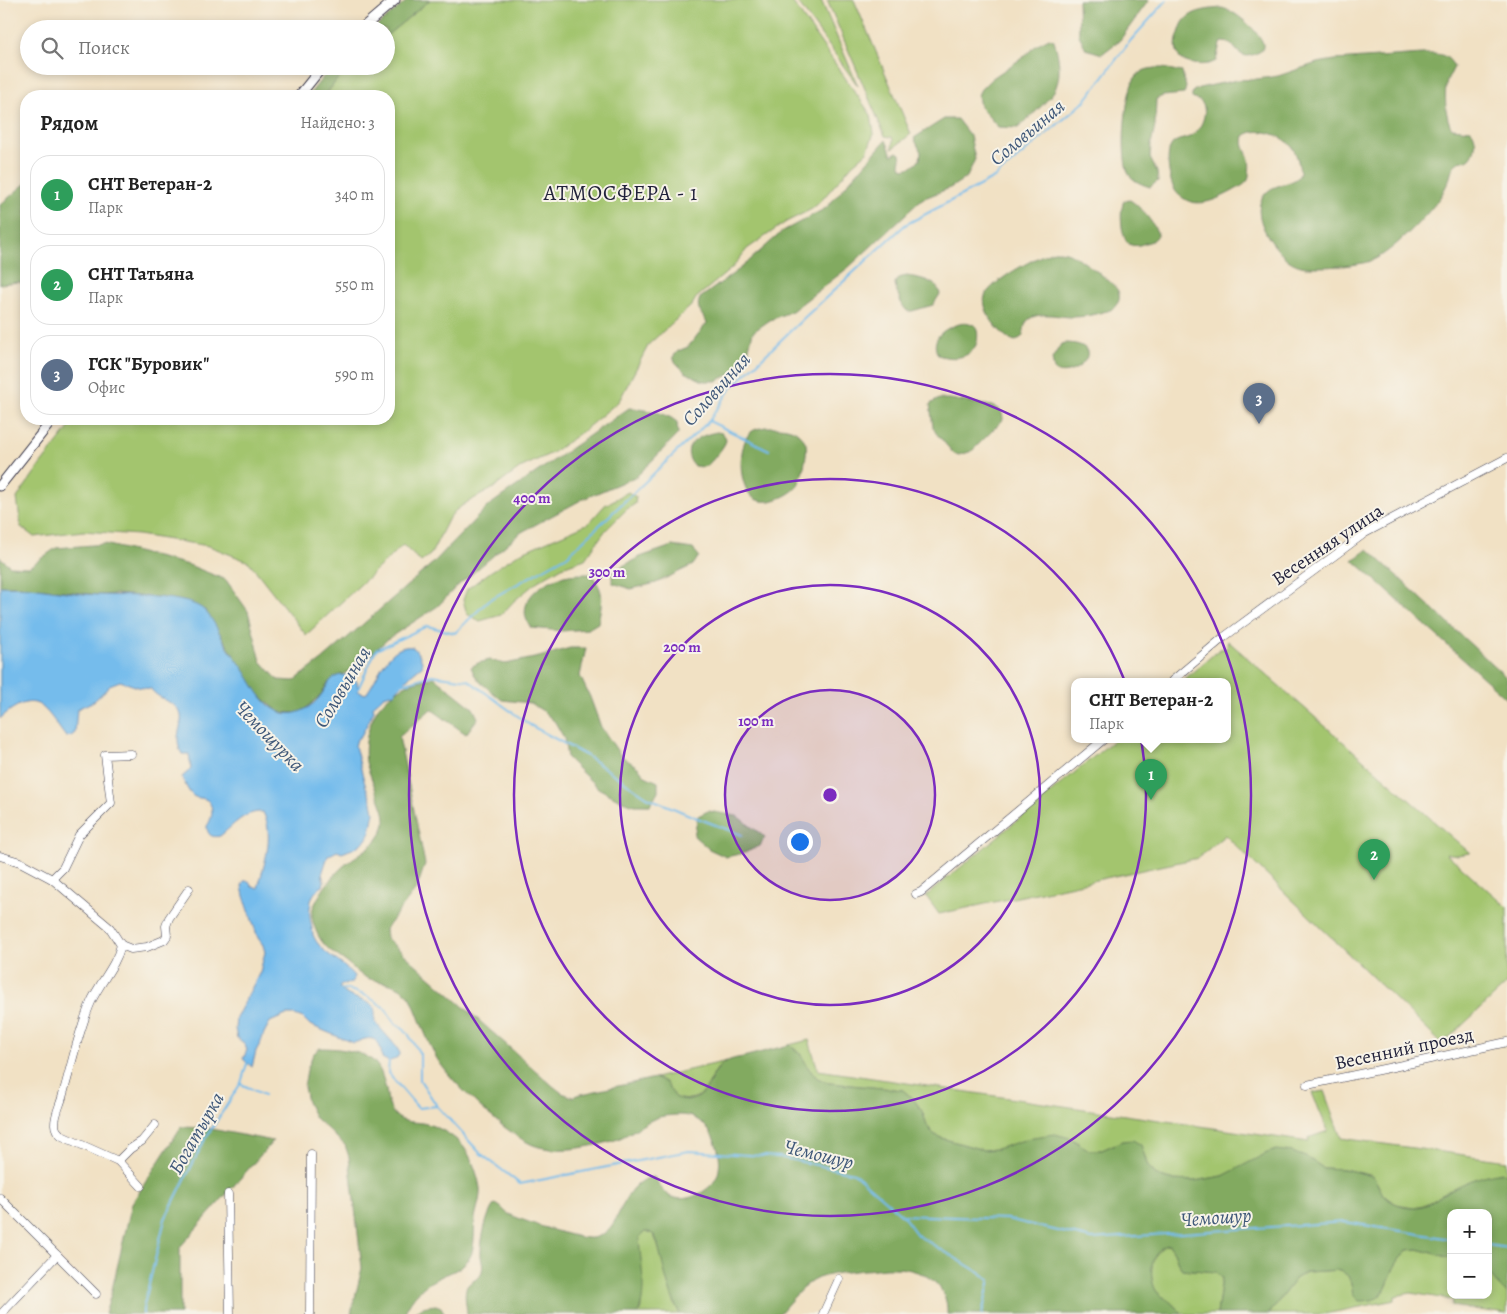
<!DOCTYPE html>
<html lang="ru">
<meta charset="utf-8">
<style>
:root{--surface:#fff;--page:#f6f6f6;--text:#222;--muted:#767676;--line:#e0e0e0;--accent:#db2777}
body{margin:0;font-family:Alegreya,serif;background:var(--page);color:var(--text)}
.controls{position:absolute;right:15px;bottom:15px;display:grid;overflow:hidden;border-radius:10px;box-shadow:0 2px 8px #0003}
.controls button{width:45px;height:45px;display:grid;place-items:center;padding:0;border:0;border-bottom:1px solid var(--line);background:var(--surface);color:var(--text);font:25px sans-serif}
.you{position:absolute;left:799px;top:841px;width:18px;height:18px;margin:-12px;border:4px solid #fff;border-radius:50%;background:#1a73e8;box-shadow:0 0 0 8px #1a73e833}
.badge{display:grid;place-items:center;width:32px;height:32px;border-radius:50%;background:var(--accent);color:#fff;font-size:16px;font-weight:700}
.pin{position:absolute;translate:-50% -41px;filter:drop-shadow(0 1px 2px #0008)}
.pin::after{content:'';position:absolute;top:26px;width:18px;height:15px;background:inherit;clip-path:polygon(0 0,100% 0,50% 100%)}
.popup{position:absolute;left:1071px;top:678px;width:160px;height:65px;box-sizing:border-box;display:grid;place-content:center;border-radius:10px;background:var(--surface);filter:drop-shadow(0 1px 4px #0005);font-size:16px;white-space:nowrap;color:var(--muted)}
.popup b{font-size:19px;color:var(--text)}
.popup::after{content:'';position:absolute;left:50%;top:100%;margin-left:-10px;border:10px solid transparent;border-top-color:var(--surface)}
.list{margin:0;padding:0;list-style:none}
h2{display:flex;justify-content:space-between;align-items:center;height:65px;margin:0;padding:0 20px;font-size:21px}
h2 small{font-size:16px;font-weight:400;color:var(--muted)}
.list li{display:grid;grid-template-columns:32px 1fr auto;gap:15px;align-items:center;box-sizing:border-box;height:80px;margin:0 10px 10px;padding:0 10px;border:1px solid var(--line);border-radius:20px}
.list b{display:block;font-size:19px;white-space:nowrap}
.list p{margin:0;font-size:16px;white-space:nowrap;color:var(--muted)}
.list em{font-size:16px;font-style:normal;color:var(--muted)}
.icon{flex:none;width:28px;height:28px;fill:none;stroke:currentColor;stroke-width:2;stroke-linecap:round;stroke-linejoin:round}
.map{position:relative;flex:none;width:1507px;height:1314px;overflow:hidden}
.search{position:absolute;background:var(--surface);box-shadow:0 2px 8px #0003;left:20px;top:20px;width:375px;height:55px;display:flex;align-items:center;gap:12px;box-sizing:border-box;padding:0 18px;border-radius:28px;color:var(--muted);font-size:19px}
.panel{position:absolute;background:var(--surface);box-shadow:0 2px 8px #0003;left:20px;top:90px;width:375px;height:335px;border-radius:20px}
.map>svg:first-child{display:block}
</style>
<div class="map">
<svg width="1507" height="1314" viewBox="0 0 1507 1314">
<rect width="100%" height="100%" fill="#f7f3e8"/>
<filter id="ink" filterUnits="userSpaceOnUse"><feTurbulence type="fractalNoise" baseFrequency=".02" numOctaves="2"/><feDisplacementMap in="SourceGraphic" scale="10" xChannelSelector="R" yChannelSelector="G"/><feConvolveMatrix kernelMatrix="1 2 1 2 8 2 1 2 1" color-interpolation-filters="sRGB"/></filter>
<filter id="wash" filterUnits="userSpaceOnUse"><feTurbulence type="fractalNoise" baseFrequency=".0096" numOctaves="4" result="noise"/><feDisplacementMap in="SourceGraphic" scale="20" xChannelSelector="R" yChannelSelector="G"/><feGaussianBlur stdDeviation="1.12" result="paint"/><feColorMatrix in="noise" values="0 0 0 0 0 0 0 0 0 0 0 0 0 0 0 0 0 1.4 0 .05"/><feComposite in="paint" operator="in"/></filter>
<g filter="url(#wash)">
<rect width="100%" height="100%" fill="#f1e1c4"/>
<g fill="#a3c56e" stroke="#627454">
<path d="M430,0H791L871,115L874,133L867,152L852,165L821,201L812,209L786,222L747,249L732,268L696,298L692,305L649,344L619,401L583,431L552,453L522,467L492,489L466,503L455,511L449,518L431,554L421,562L403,545L306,635L249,562L209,546L138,535L83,531L34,537L21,527L17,498L40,465L76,419H389V96H325L335,82L350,66H386V36Z"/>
<path d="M796,0H821L858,86Z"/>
<path d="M827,0H854L911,134L892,149L893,140L892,137L885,136Z"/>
<path d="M628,492L636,497L635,504L627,509L605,531L585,559L562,567L538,581L514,601L501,615L480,621L467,614L463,600L467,589L490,572L520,553L589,523L605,505Z"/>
<path d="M1228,641L1470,853L1457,855L1446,853L1507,907V984L1442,1044L1225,835L1198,858L939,914L926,896L1115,739H1227V681H1182L1220,649L1227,648Z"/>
<path d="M809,1040L818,1070L1309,1142L1308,1138L1328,1131L1312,1093L1324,1091L1341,1138L1507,1161V1173L1501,1172L1446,1192L1428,1204L1414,1207L1396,1204L1384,1196L1373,1176L1344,1169L1323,1168L1308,1158L1240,1168L1223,1176L1195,1181L1170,1180L1157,1176L1148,1166L1145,1156L1122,1141L1102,1150H1089L1070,1138L1015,1144L997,1149L983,1150L941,1138L932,1133L927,1125L922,1111L914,1100L903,1090L829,1083L817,1078L809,1069L800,1053L789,1045Z"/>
<path d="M727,1061C724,1063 719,1066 717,1069C707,1082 710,1096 689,1099C686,1100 681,1100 678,1099C668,1094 666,1080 655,1078Z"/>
<path d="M645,1232H649L654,1235C665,1261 666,1290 680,1314H638L641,1308L639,1237Z"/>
<path d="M1169,1245C1177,1254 1175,1260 1182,1269L1216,1272L1222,1278L1217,1314H1182C1177,1309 1173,1304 1168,1300C1165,1298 1161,1296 1158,1293C1147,1282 1149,1247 1169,1245Z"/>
<path d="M1418,1249L1451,1258V1295H1488V1273L1500,1287L1507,1294V1314L1452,1306L1453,1300L1411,1293L1395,1296V1300L1325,1314H1269L1295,1279L1307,1272L1340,1270L1348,1275L1351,1283L1353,1295L1386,1288L1396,1263L1407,1250Z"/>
</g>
<g fill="#82aa61" stroke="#52664e">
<path d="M408,0H430L386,36V29H373Z"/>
<path d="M1078,0H1149L1120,40L1102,54L1086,49L1079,35Z"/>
<path d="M1222,8C1225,9 1229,10 1232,12C1241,17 1264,36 1263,46C1263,51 1259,52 1255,54C1250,56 1246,57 1241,54C1236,51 1234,46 1230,43L1222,42L1220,44L1216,61C1206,67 1189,65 1180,59C1176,51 1175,44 1178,36C1180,31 1181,25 1184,21C1192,10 1210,9 1222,8Z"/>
<path d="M1049,38L1054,40C1058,54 1062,72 1056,87C1052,98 1028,119 1018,128L998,127L980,107L978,95L981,89L991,79L1022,58L1038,44Z"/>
<path d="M1422,54C1436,54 1447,52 1454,67C1452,72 1449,76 1447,81C1444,91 1445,120 1452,128L1471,130C1477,136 1477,151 1470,158C1466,162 1458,160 1454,166C1452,169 1451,173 1450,177C1448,183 1445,188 1442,194C1432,211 1395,249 1377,258C1362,267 1324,267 1306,267C1299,266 1294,264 1288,260C1272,247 1247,212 1266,193C1276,182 1299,185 1300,172C1299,164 1297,153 1291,146C1283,134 1255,126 1244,136C1242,144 1244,147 1247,154C1250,159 1250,167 1249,172C1249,175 1249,178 1248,180C1245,185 1238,188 1233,191C1218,199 1198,209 1183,198C1181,196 1178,195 1177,193C1169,184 1165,156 1171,146C1174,139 1185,140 1191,136C1200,131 1209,113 1202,103C1200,100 1196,100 1192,98V94L1193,91L1199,88L1237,80L1257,79L1278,76L1317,63L1335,60Z"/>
<path d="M332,66H350L335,82L325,96H308Z"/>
<path d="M1163,68L1182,72L1186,87L1184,94L1163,96L1156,99L1155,126L1151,145L1150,158L1157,172L1158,181L1150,187C1143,185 1134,181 1130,176C1119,161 1125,92 1135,78C1142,68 1152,68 1163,68Z"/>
<path d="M944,119H957L970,136L975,159L967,177L950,188L922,199L849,267L792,311L770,320L753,332L747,356L735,372L716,381H703L685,372L676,363L673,357L678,351L688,347L707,323C702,314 695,308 700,298L741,268L783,231L826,208L886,140L892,155L897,152L900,154L901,159L900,163L903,169L909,168L920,160L921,152L914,138Z"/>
<path d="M26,183V286L19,282L0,284V205Z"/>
<path d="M1130,200C1140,206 1155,224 1158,235C1155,240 1151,242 1145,243C1141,245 1134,247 1129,244C1121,239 1119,209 1124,201Z"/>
<path d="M1054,251C1059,251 1064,251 1069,253C1080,259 1113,281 1118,291C1120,296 1120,301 1116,305C1113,310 1108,311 1103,312C1093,315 1083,317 1072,317C1059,317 1038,310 1027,321C1024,325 1024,331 1023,336L1016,341C1007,340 1000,331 995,325C989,318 982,304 985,296C991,281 1039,255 1054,251Z"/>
<path d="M907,276C919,278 937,280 940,294L933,305L912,311H907L902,305L896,289L895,283L898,278Z"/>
<path d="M964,323L975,325C978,331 978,335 977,342C972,359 952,360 938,355C928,336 948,326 964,323Z"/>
<path d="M1066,343C1112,344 1072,383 1054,370L1052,359L1061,344Z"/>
<path d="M939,399H950L992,406C1000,408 1003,412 1003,420L972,451L960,455L954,454L936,433L933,427L930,404Z"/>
<path d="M629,408C646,410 664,411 677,422L678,434L637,476L583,499L520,533L455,588L438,606L389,638L360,664L344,674L335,677L328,683L320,696L304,710L296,713L279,712L259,695L205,610L163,598L116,594L99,595L19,586H0V557L10,566L29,567L56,548L105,544L189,565L226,580L248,611L261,661L278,680L294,681L322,660L434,562L488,506Z"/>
<path d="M766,427C777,427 791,426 799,434C802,437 805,440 806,444C808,453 802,481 796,488C788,496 772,503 761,501C737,497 737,448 749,434C753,429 760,428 766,427Z"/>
<path d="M717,432L722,433C724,435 726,437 726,440C726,445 711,463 706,466C702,468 699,466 694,466C678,446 699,435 717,432Z"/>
<path d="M672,546L693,549L699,556L693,565L656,583L631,589L613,583L611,572L640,557Z"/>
<path d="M1368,549L1507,678V699L1353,560Z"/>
<path d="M591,574C606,593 602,600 598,623L588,629L562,631L531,628C513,603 540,582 564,576C572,574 582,574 591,574Z"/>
<path d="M570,648H586L580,676L590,697L601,727L621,756L639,768L645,776L658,782V791L650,805H635L622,801L598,788L567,758L564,738L555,722L543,711L530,703L502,700L480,682L474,674L471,667L478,663L490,660L505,664L539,657Z"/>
<path d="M434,677L473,708L478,718L466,734L431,709L399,737L425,864L417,888L385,929L386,938L553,1086L562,1093L573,1097L577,1095L655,1078L665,1082L676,1098C711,1108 706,1075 724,1063C730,1059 737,1058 743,1057C758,1053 774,1049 789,1045L800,1053L809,1069L817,1078L829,1083L903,1090L914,1100L922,1111L927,1125L932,1133L941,1138L983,1150L997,1149L1033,1137L1055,1134L1070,1138L1089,1150H1102L1122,1141L1133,1140L1141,1145L1148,1166L1157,1176L1170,1180L1195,1181L1223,1176L1267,1153L1277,1150L1292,1152L1308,1158L1323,1168L1344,1169L1373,1176C1377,1182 1380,1191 1385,1196C1395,1207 1416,1210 1428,1204C1434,1201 1439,1196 1445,1193C1458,1185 1492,1170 1507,1173V1294L1500,1287L1488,1273V1213H1451V1258L1418,1249L1407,1250C1404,1254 1400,1258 1397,1263C1384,1282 1391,1302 1359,1301L1353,1295L1351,1283L1348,1276L1340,1270L1307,1272L1295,1279L1269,1314H1217L1222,1278L1216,1272L1182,1269C1175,1260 1177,1254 1169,1245C1150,1247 1147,1281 1158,1293C1161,1296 1165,1298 1168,1300C1173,1304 1177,1309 1182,1314H947C949,1283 921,1268 894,1268C884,1267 873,1270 863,1270C848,1272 833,1273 818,1278C802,1285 791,1301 779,1314H680C668,1292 663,1265 657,1241L654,1235L649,1232H645L639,1237C640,1262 648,1290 638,1314H467C467,1306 462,1290 469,1284C474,1279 481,1279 482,1271C484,1264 480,1258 481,1251C481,1240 487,1211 495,1204C501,1206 503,1210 507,1213C519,1220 579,1240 592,1238C626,1233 616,1182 654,1177C658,1183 662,1191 668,1195C683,1206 713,1191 718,1174C724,1153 712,1125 692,1117C683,1114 674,1115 665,1116C650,1117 633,1133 618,1139C608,1143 596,1145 585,1147C569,1150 548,1151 533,1145C506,1134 450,1082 436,1057C426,1039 419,1016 411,998C399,982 384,984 367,978C358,974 353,967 346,962C328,949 320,945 313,922C310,911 313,908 318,898C326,884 335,873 347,863C360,852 378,846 384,827C388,816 380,801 376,791C373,781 368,771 366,762C363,744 369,723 378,708C382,702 398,689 405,686C413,681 425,680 434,677Z"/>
<path d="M708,811L737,816L765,837L760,846L744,853L726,857L709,849L694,836L698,816Z"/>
<path d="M320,1048C335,1048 360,1050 372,1060C380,1066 383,1077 385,1086C388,1096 387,1107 395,1115C403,1124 416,1121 427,1124C438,1127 451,1134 460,1143C470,1152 478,1174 480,1188C481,1198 477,1207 475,1218C474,1229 475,1241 472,1252C471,1256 468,1261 464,1264C457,1271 448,1273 440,1277C423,1285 412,1296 404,1314H351L362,1268L349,1157L345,1145L315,1118L307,1102L304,1087L307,1070L313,1054Z"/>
<path d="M181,1127L206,1128L273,1141L180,1247V1314H105L111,1294L132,1203Z"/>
<path d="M436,1305L441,1307L445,1314H414C419,1306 427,1306 436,1305Z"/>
</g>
<path fill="#74bcec" stroke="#4b6f94" d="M0,586C10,587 20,586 30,587C53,590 76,594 98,595C122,596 190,594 205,611C214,620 219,633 225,643C230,652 237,659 243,668C253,683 261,703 278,711C294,719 313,707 321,695C326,689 328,681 335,677C341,674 347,675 353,677L357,682L359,692L366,694C379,678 387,643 413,647L420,656L423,665L413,673L394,693L384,696L373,706L374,711L361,736L357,739L355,746L365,784L372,802L374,812L370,832L366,840L355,848L342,853L337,851L328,856L322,874L324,881L323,886C314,891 311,897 310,908C309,913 310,918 311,923C312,927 312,931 313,935C320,953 342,961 354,976L352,983L340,985V989C348,999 372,1000 375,1009C376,1012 374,1018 375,1022L395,1045L400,1053C396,1061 389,1063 382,1058C381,1048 379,1036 365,1039C361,1040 358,1042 353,1043L310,1025L303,1018L295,1015H286L270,1022L264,1033L261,1042L256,1051L252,1067L243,1059L247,1050L244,1043L237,1038L235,1029L236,1018L260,972L265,952L263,945L258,938L244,896L242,886L244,881H249L252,887L258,888C264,864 275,836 263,812C244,811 234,825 220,836C212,838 207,835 207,826C212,819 215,807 207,800C202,797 196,799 192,795C187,790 185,783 182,777L191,769L189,754H182C179,749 178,744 178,739C178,728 186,718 177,708C169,700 157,698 151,689L138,687L120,681L112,684L94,701L77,709L75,733L71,736L66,737C58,727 51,714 41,706C28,696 10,709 0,719Z"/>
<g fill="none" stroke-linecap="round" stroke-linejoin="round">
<g stroke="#74bcec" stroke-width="2">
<path d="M709,421L769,450"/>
<path d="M399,685L432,675L468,680L530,725L587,756L647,797L692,816L742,835"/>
<path d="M357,691L376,650L427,626L455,633L489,600L567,556L709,421L731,388L805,317L905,225L994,178L1084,102L1131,40L1167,0"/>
<path d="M339,990L347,989L367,996L385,1008L395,1023L407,1032L420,1054V1080L437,1106"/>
<path d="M389,1060L388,1073L418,1108L437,1106L480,1153L520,1184L689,1151L779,1157L854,1173L902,1215L1007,1219L1092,1239L1345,1222L1451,1239"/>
<path d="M241,1084L264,1095"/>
<path d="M903,1216L917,1235L990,1279L982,1314"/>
<path d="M1488,1245L1507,1248"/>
<path d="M143,1314V1309L165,1219L205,1139L241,1083L248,1060"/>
</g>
</g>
</g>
<g filter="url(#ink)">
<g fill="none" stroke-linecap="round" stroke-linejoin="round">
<defs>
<g id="minor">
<path d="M1172,681L1224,637L1365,533L1507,458"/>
<path d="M0,856L20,862L52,879L110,928L121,945C116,966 100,982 91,1002C78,1032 72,1064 63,1094C61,1104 55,1113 55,1124C55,1130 58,1132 62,1136L118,1161L141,1186"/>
<path d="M52,879L63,868L79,835L111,803L105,755L131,754"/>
<path d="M916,894L921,892L1104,739"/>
<path d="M121,945L131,949L147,947L164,940L167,936L166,926L169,918L189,889"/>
<path d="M1307,1085L1412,1063L1507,1042"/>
<path d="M118,1161L130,1149L142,1141L155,1125"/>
<path d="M228,1194L230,1314"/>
<path d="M0,1198L96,1294"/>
<path d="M1,1314L57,1255"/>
<path d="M310,1314L311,1154"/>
<path d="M823,1314L839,1279"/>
</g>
<g id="tertiary">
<path d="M361,29L395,0"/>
<path d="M299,96L323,66"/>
<path d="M0,486L53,419"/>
</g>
</defs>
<use href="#minor" stroke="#413f50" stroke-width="9"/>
<use href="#tertiary" stroke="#413f50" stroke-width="11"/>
<use href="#minor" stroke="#fff" stroke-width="8"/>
<use href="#tertiary" stroke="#fff" stroke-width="9"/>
</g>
</g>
<circle cx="830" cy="795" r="105" fill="#7b2cbf" fill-opacity=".12"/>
<g fill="none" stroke="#7b2cbf" stroke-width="2.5">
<circle cx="830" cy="795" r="105"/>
<circle cx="830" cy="795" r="210"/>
<circle cx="830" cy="795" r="316"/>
<circle cx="830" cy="795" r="421"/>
</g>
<g text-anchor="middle" stroke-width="4" stroke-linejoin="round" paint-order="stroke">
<g font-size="19" fill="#22223b" stroke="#f7f3e8">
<text transform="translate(1327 544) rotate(-34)" y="7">Весенняя улица</text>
<text transform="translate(1404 1048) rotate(-12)" y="7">Весенний проезд</text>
</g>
<g font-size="20" font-style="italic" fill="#3f5879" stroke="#f7f3e8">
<text transform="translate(1027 132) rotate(-40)" y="7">Соловьиная</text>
<text transform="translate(716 389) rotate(-48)" y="7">Соловьиная</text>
<text transform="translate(342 687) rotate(-59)" y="7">Соловьиная</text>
<text transform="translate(270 736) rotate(46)" y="7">Чемошурка</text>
<text transform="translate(196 1133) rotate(-60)" y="7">Богатырка</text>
<text transform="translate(819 1154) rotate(14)" y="7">Чемошур</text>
<text transform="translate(1216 1217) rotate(-4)" y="7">Чемошур</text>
</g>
<g font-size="21" letter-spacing="1" fill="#22223b" stroke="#f7f3e8">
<text x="621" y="200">АТМОСФЕРА - 1</text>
</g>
</g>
<circle cx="830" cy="795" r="8" fill="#7b2cbf" stroke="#f7f3e8" stroke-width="2.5"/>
<g font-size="15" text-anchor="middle" font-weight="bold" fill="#7b2cbf" stroke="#f7f3e8" stroke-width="4" stroke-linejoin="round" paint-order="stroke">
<text x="532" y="503">400 m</text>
<text x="607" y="577">300 m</text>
<text x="682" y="652">200 m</text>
<text x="756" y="726">100 m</text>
</g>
</svg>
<div class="controls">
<button>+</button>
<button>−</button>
</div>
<div class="you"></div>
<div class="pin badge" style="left:1151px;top:800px;background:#2e9e5b">1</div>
<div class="popup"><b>СНТ Ветеран-2</b>Парк</div>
<div class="pin badge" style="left:1374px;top:880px;background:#2e9e5b">2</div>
<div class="pin badge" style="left:1259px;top:424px;background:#5c6f8a">3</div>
<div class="search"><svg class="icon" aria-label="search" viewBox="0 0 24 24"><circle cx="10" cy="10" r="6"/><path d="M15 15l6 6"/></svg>Поиск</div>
<section class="panel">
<h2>Рядом<small>Найдено: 3</small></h2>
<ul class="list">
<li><span class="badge" style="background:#2e9e5b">1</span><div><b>СНТ Ветеран-2</b><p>Парк</p></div><em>340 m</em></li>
<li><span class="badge" style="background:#2e9e5b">2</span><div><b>СНТ Татьяна</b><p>Парк</p></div><em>550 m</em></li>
<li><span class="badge" style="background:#5c6f8a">3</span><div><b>ГСК &quot;Буровик&quot;</b><p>Офис</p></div><em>590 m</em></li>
</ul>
</section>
</div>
